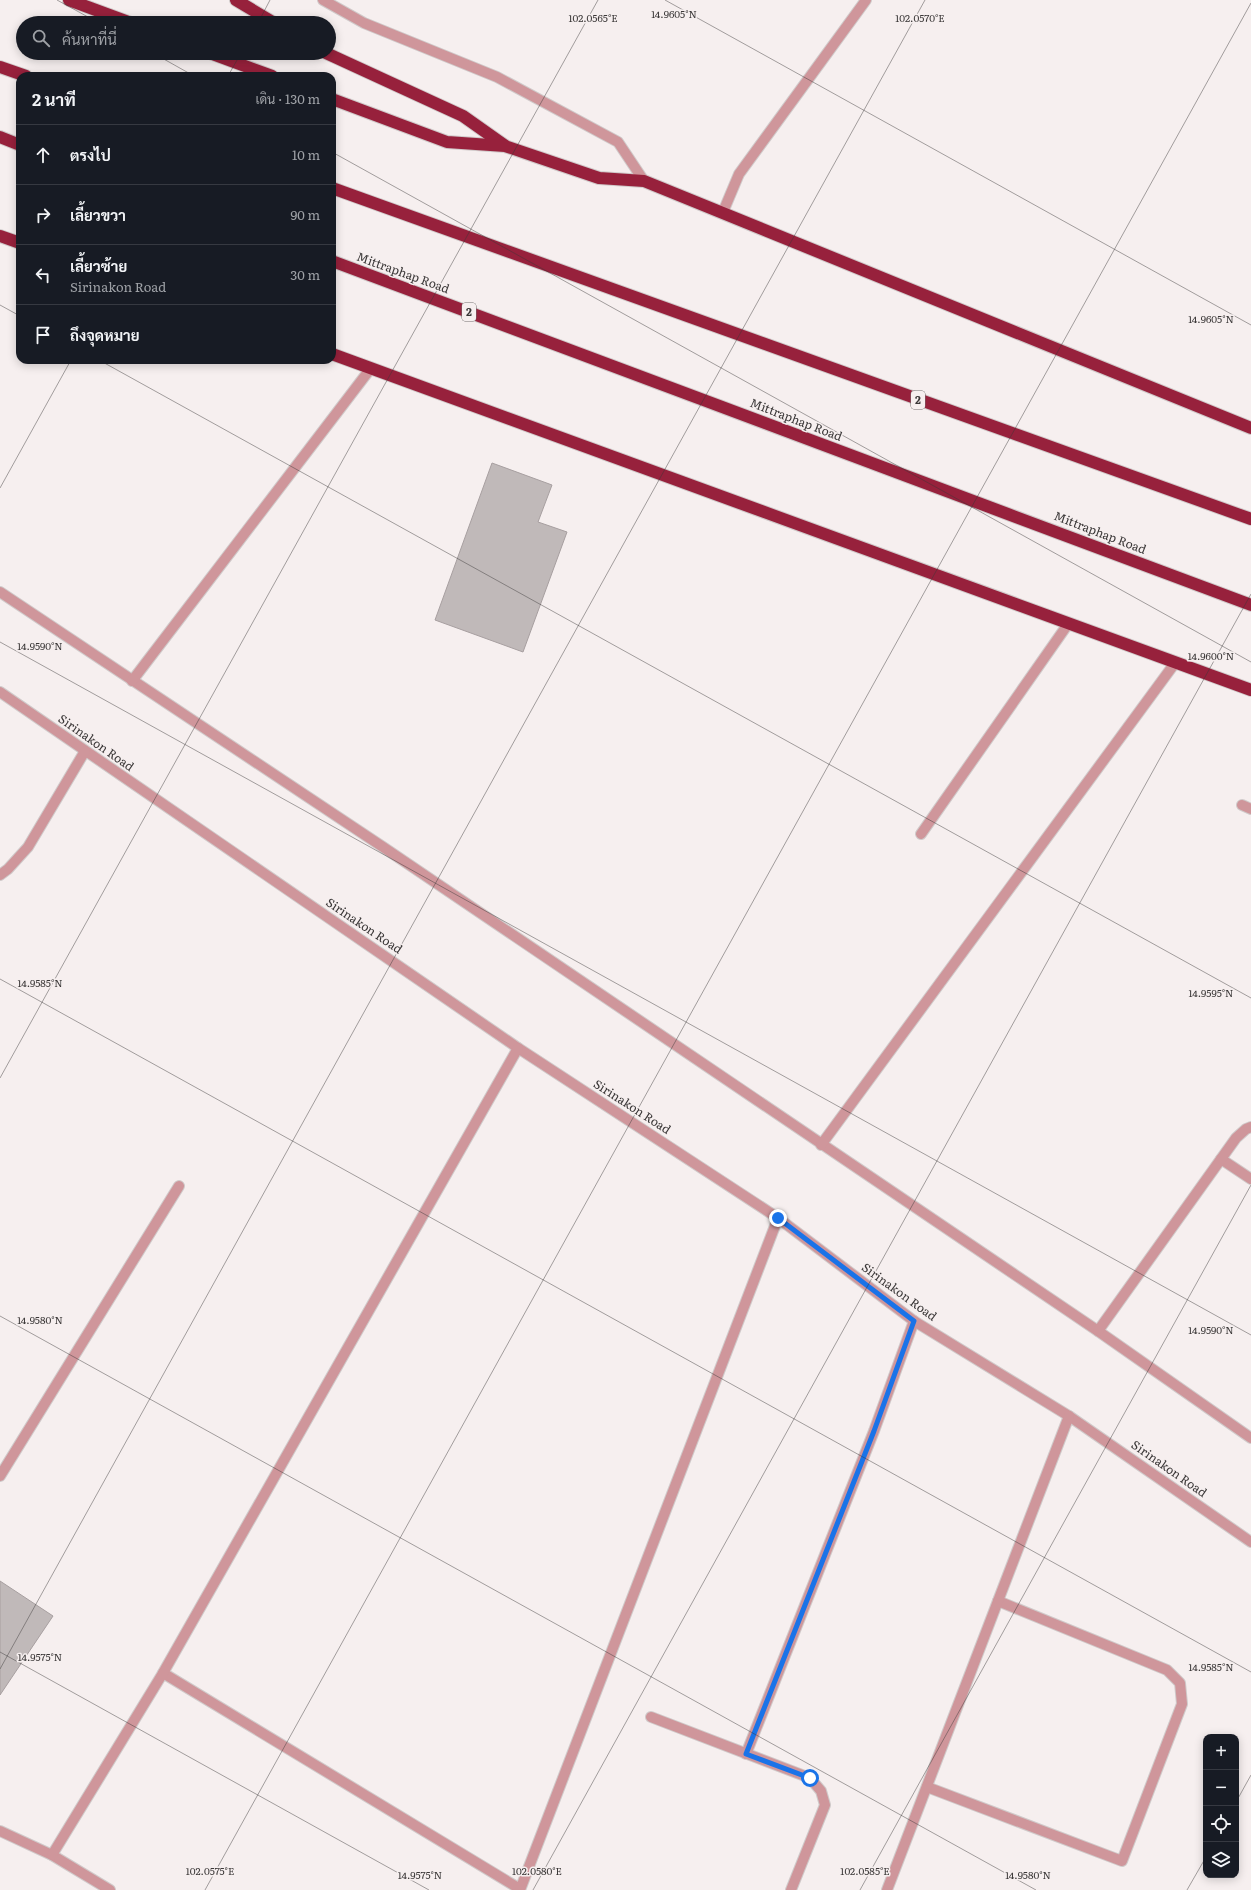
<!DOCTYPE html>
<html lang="th">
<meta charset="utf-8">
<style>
:root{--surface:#171b24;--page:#20242c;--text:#f1f3f6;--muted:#9ea1a6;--line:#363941}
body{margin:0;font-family:Literata,Sarabun,serif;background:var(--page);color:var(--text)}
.controls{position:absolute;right:12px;bottom:12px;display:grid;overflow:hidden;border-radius:8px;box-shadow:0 2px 10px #0003}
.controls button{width:36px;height:36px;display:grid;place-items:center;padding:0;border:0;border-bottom:1px solid var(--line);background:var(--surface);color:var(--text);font:20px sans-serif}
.stop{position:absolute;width:12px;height:12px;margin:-9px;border:3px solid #1a73e8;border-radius:50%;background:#fff}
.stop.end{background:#1a73e8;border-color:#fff;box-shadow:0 1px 4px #0008}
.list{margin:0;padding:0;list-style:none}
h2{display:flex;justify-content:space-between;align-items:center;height:52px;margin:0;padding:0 16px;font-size:17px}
h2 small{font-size:13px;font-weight:400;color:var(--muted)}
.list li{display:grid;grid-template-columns:26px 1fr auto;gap:12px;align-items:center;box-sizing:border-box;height:60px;padding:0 16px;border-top:1px solid var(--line)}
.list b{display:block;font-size:15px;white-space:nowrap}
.list p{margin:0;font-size:13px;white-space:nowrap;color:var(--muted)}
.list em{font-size:13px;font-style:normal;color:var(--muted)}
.icon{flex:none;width:22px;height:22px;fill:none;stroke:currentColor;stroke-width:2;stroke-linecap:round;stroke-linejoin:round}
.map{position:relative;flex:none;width:1251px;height:1890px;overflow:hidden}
.search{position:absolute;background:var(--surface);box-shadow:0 2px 10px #0003;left:16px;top:16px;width:320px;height:44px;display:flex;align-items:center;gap:10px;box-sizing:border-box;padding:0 14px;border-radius:22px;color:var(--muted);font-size:15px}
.panel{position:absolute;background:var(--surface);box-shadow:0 2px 10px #0003;left:16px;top:72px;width:320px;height:292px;border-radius:12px}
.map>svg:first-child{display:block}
</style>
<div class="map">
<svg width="1251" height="1890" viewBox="0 0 1251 1890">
<rect width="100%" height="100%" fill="#f6efef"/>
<g fill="#c0b9b9" stroke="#a79fa0">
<path d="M492,463L552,485L538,522L567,532L523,652L435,620Z"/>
<path d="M0,1581L53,1616L0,1695Z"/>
</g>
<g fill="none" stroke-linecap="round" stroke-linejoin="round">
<defs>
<g id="minor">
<path d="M323,0L364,23L497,77L618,142L644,181"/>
<path d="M723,212L739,174L866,0"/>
<path d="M0,592L383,847L1098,1331L1251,1438"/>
<path d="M132,681L371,368"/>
<path d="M0,692L518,1048L778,1218L914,1321L1069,1416L1251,1542"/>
<path d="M1242,805L1251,809"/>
<path d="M921,834L1068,624"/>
<path d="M0,875L8,869L28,847L85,751"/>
<path d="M821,1145L1175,663"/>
<path d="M1221,1159L1251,1179"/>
<path d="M1098,1331L1236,1138L1246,1129L1251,1127"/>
<path d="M0,1476L179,1186"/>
<path d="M163,1673L520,1889"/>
<path d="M651,1717L810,1778L821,1791L825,1805L791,1890"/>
<path d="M746,1754L874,1431L914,1321"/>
<path d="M927,1787L1122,1861L1182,1704L1180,1683L1167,1670L998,1601"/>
<path d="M0,1831L52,1855L110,1890"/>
<path d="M52,1855L163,1673L518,1048"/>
<path d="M520,1890L778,1218"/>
<path d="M887,1890L1069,1416"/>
</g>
<g id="highway">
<path d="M69,0L131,23"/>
<path d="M236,0L274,23"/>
<path d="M210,53L272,76"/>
<path d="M326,53L463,116L504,145"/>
<path d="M0,67L26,76"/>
<path d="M332,99L447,142L505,146L599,178L644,181L1251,428"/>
<path d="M0,137L20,145"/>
<path d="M332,188L1251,519"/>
<path d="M0,236L20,243"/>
<path d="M332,261L1251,605"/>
<path d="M332,354L1251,690"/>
</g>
</defs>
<use href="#minor" stroke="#d0caca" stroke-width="12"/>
<use href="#highway" stroke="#d0caca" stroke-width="14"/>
<use href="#minor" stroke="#cf969b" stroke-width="10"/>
<use href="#highway" stroke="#97213c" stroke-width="12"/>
</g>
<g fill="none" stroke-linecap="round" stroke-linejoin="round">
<path stroke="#1a73e8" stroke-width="5" d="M778,1218L914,1321L874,1431L746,1754L810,1778"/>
</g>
<path fill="none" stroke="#3a3737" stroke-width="1" stroke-opacity="0.45" d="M57,0L99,23M665,0L1251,325M258,23L270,0M153,53L194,76M228,76L241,53M332,152L1251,662M0,305L20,316M99,360L1251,998M0,488L71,360M0,642L1251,1335M0,979L1251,1672M0,1078L598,0M0,1316L1036,1890M0,1652L429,1890M0,1669L925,0M1236,1802L1251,1775M205,1890L1251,3M533,1890L1251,594M860,1890L1251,1185M1187,1890L1206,1857"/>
<g text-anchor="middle" stroke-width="3" stroke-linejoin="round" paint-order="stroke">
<g fill="#f6efef" stroke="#726e6e" stroke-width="1">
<rect x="462" y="303" width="14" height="18" rx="3"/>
<rect x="911" y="391" width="14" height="18" rx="3"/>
</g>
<g font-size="11" font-weight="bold" fill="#3a3737">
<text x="469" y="316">2</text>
<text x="918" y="404">2</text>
</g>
<g font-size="12" fill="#3a3737" stroke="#f6efef">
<text transform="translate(403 273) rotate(20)" y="4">Mittraphap Road</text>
<text transform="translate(796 420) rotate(21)" y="4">Mittraphap Road</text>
<text transform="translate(1100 533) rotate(21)" y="4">Mittraphap Road</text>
<text transform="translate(96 743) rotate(35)" y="4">Sirinakon Road</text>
<text transform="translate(364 926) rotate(34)" y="4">Sirinakon Road</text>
<text transform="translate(632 1107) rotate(33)" y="4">Sirinakon Road</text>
<text transform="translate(899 1292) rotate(36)" y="4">Sirinakon Road</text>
<text transform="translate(1169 1469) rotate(35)" y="4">Sirinakon Road</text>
</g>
</g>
<g font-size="10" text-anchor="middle" fill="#3a3737" stroke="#f6efef" stroke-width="3" stroke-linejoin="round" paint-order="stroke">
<text x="674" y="18">14.9605°N</text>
<text x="593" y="22">102.0565°E</text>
<text x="920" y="22">102.0570°E</text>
<text x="1211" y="323">14.9605°N</text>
<text x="40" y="650">14.9590°N</text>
<text x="1211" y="660">14.9600°N</text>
<text x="40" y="987">14.9585°N</text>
<text x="1211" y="997">14.9595°N</text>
<text x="40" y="1324">14.9580°N</text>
<text x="1211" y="1334">14.9590°N</text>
<text x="40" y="1661">14.9575°N</text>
<text x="1211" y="1671">14.9585°N</text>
<text x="210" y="1875">102.0575°E</text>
<text x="537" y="1875">102.0580°E</text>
<text x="865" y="1875">102.0585°E</text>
<text x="420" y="1879">14.9575°N</text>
<text x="1028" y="1879">14.9580°N</text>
</g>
</svg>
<div class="controls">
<button>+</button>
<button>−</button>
<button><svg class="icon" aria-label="locate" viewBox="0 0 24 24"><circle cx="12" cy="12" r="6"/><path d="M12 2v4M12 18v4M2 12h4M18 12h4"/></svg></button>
<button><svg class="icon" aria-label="layers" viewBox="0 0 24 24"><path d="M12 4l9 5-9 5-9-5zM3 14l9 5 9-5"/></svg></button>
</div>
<div class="stop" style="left:810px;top:1778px"></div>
<div class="stop end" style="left:778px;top:1218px"></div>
<div class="search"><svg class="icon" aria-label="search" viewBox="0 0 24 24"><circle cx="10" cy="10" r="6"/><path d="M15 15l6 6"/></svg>ค้นหาที่นี่</div>
<section class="panel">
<h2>2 นาที<small>เดิน · 130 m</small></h2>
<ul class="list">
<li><svg class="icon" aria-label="ahead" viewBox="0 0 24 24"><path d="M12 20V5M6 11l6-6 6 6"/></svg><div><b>ตรงไป</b></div><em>10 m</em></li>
<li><svg class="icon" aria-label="right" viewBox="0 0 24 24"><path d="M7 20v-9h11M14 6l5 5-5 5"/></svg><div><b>เลี้ยวขวา</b></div><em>90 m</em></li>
<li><svg class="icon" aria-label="left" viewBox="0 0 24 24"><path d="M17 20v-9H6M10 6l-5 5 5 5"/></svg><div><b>เลี้ยวซ้าย</b><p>Sirinakon Road</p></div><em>30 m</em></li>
<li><svg class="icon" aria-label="arrive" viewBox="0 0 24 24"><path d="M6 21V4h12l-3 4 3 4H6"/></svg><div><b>ถึงจุดหมาย</b></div></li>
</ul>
</section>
</div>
